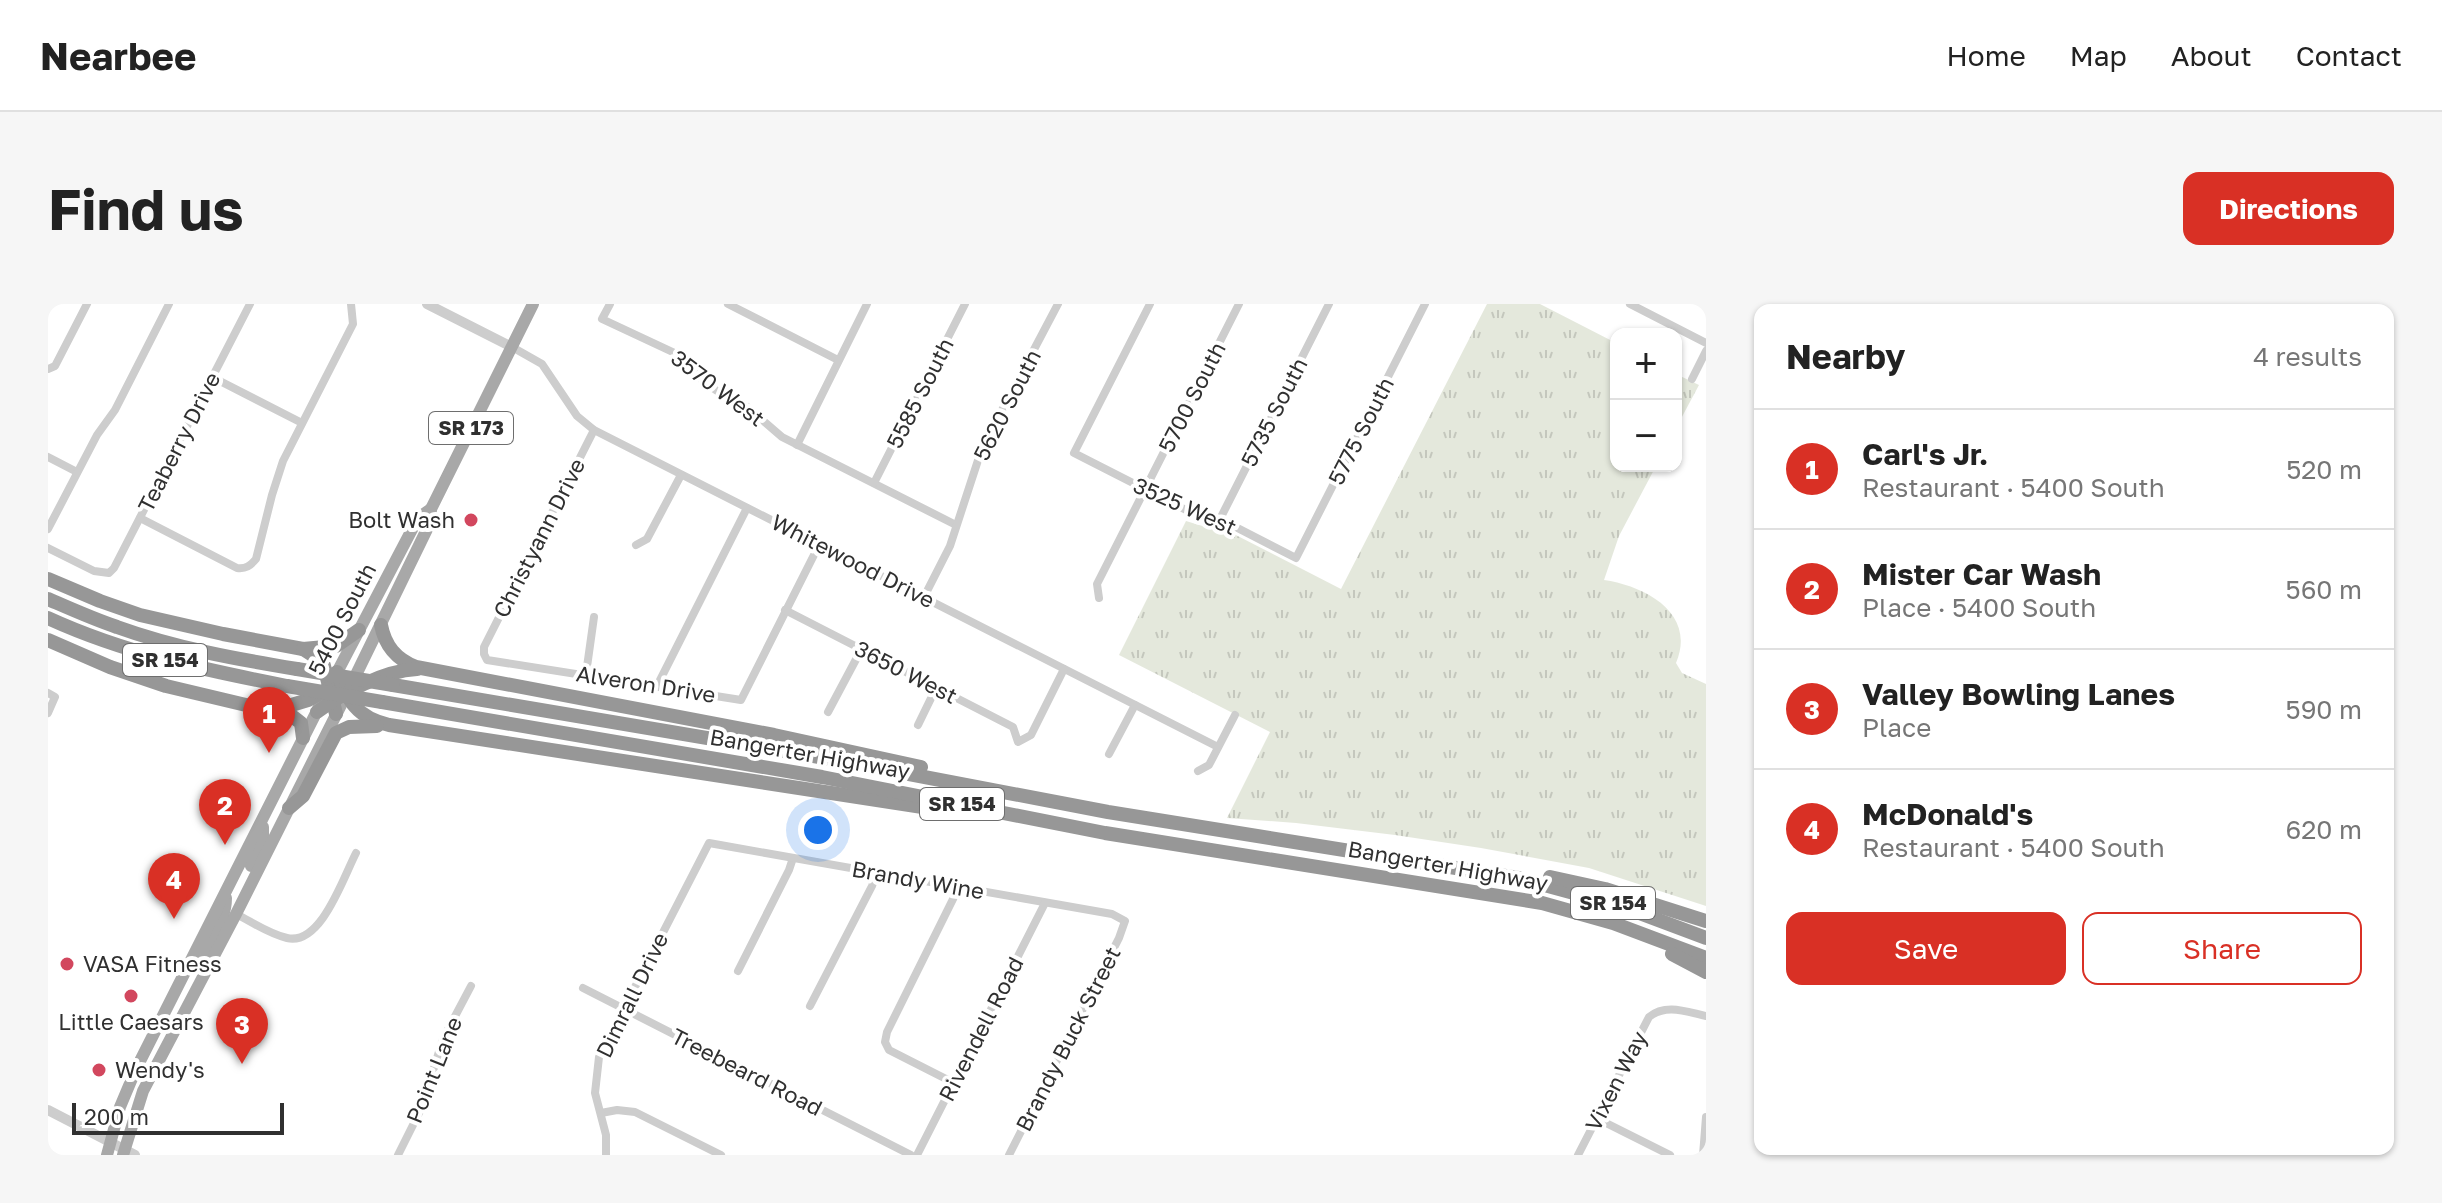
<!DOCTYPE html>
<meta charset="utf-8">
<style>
:root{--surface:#fff;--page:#f6f6f6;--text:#222;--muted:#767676;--line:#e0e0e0;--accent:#d93025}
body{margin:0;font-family:"Golos Text",sans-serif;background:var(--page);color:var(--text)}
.controls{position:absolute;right:24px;top:24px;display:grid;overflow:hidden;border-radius:16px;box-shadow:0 2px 6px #0004}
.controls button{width:72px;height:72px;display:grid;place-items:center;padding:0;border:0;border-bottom:2px solid var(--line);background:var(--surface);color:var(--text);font:40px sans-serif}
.scale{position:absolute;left:24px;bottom:20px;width:212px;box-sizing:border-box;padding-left:8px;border:4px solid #303030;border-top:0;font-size:22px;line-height:28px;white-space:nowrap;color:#303030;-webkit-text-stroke:6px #fff;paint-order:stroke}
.you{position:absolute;left:770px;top:526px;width:28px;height:28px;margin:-20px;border:6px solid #fff;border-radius:50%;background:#1a73e8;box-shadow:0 0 0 12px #1a73e833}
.badge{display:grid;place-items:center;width:52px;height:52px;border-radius:50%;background:var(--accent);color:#fff;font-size:26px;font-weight:700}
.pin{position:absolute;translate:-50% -66px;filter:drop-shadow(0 2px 4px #0008)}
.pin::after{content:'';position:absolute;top:42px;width:28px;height:24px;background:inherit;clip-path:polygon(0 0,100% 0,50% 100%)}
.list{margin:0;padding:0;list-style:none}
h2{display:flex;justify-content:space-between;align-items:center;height:104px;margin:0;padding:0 32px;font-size:34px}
h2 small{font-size:26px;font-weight:400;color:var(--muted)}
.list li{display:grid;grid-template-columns:52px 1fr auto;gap:24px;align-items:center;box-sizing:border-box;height:120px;padding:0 32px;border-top:2px solid var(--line)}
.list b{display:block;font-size:30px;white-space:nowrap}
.list p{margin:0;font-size:26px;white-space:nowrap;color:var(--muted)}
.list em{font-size:26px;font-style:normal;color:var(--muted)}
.actions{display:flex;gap:16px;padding:24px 32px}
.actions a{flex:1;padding:18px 0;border:2px solid var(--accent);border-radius:16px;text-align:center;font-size:28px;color:var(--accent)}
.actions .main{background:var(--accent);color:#fff}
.map{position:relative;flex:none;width:1658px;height:851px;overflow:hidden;border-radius:16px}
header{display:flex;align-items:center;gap:48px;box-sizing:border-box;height:112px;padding:0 40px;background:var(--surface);border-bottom:2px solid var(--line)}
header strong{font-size:38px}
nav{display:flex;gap:44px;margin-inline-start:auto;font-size:28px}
.intro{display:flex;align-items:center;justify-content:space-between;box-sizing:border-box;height:192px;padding:0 48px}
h1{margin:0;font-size:56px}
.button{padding:20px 36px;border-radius:16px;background:var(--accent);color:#fff;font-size:28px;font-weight:700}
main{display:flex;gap:48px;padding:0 48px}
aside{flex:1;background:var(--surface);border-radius:16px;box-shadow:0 2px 6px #0004}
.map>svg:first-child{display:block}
</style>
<header>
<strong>Nearbee</strong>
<nav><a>Home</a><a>Map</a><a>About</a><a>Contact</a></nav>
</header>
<div class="intro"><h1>Find us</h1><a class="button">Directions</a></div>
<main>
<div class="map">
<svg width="1658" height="851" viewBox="0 0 1658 851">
<defs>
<pattern id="grass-tufts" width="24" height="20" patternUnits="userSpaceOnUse" patternTransform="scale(2)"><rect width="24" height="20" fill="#e4e8dc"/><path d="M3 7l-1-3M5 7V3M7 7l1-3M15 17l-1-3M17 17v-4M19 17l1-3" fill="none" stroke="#c4c7bd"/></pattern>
</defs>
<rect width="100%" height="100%" fill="#fff"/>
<g fill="url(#grass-tufts)">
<path d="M1439,0H1492L1568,39V162H1608L1571,232L1556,276C1597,282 1649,309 1628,359L1634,369L1658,380V602L1541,564L1433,544L1347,531L1248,519L1179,514L1222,428L1071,351L1138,217L1174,228L1176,225L1293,285Z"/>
<path d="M1628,70L1651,81L1628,124Z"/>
</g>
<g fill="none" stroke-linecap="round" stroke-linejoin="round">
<g stroke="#cdcdcd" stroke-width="8">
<path d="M562,0L554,15L631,51L656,78L672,89L698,102L734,133L908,221"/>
<path d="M680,0L790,56"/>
<path d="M1102,0L1026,149L1138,206L1172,215L1248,254L1377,0"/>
<path d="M1582,0L1658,39"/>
<path d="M464,43L494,60L529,112L546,126L1170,443"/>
<path d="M0,65L7,62L39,0"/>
<path d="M164,73L254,119"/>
<path d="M1644,75L1658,47"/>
<path d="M546,126L436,343V350L439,356L693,396L771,241"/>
<path d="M749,141L819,0"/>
<path d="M0,153L29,168"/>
<path d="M826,179L917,0"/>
<path d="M92,214L189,264C198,265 202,262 208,255L224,191L235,157L305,20L303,0"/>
<path d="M1172,215L1281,0"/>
<path d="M0,225L49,131L67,106L121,0"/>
<path d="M588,241L599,235L633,171"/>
<path d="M0,244L46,267L61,269L66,264L202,0"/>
<path d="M876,293L902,242L934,144L1010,0"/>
<path d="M1051,294L1049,280L1191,0"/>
<path d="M737,306L965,423L970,438L983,431L1016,365"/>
<path d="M538,370L546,313"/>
<path d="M609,382L699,204"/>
<path d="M0,389L7,393L0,409"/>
<path d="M780,408L813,346"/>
<path d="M870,421L888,384"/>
<path d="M1061,450L1087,401"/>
<path d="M1150,467L1161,461L1187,411"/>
<path d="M188,610C204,618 221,630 239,634C273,642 295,574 308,549"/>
<path d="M690,667L741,566L745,554"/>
<path d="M535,684L863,851"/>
<path d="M762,702L824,582L828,569"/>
<path d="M906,779L841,746L837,738L839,728L911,583"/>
<path d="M553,809L569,806L587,808L673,851"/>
<path d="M1548,814L1622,851"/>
<path d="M350,851L373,805L395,735L423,682"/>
<path d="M558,851V831L547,789L551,753L661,539L1064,610L1077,617L1071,634L961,851"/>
<path d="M869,851L997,599"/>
<path d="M1530,851L1601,713C1618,699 1639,708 1658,712"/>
<path d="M1655,851L1658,813"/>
</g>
<g stroke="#cdcdcd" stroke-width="10">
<path d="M379,0L464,43"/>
<path d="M0,806L87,851"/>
</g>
<g stroke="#a8a8a8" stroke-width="12">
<path d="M285,376L370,214L383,205"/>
<path d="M303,381L382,219L383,205L485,0"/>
<path d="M203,562L215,532V523"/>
<path d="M154,663C161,639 178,618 178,594"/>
<path d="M59,851L72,803L88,765L273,399"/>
<path d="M75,851L95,787L188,610L293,401"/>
</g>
<g stroke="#979797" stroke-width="14">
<path d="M0,275L52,297L92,311L175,330L255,345L275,358L288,410"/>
<path d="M0,295C23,305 45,315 69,323C127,344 188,355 249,365"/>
<path d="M0,314C76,349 157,366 239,382"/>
<path d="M333,321C337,342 348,355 368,363L726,431L873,463"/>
<path d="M0,336L62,363L118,382L244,412L253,419L255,434"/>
<path d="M255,345L288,342L311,326"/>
<path d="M289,368C301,398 308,413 341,421L907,508"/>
<path d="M345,381L777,454L1060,508L1470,574L1570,601L1658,634"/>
<path d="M334,398L774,473L1057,529L1494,599L1565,619L1658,654"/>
<path d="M227,406L260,396L280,385"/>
<path d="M269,408C296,388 335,367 369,365"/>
<path d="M241,504L255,492L288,429L301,423L329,422"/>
<path d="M1502,573L1557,585L1658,617"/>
<path d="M1624,650L1658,668"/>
</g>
<g stroke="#979797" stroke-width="14">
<path d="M249,365L345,381"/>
<path d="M239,382L334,398"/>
</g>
</g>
<g fill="#d2475e" stroke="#fff" stroke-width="3">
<circle cx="423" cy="216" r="8"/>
<circle cx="19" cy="660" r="8"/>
<circle cx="83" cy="692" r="8"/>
<circle cx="51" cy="766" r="8"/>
</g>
<g text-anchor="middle" stroke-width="8" stroke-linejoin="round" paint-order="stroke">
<g fill="#fff" stroke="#6e6e6e" stroke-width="2">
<rect x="381" y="108" width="84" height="32" rx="6"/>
<rect x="75" y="340" width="84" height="32" rx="6"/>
<rect x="872" y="484" width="84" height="32" rx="6"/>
<rect x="1523" y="583" width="84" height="32" rx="6"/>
</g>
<g font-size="20" font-weight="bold" fill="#303030">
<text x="423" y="131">SR 173</text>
<text x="117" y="363">SR 154</text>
<text x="914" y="507">SR 154</text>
<text x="1565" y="606">SR 154</text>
</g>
<g font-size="22" fill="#303030" stroke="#fff">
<text transform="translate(670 84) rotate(37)" y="8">3570 West</text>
<text transform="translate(872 89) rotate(-63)" y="8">5585 South</text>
<text transform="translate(1144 93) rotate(-63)" y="8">5700 South</text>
<text transform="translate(959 101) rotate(-63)" y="8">5620 South</text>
<text transform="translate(1226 108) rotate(-63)" y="8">5735 South</text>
<text transform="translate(1313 127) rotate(-63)" y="8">5775 South</text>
<text transform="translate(131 138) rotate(-63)" y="8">Teaberry Drive</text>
<text transform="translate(1137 202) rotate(24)" y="8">3525 West</text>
<text transform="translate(491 234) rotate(-63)" y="8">Christyann Drive</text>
<text transform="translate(805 257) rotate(27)" y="8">Whitewood Drive</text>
<text transform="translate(294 315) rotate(-63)" y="8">5400 South</text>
<text transform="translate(858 368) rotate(27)" y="8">3650 West</text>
<text transform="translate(598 380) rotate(9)" y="8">Alveron Drive</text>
<text transform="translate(762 450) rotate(10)" y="8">Bangerter Highway</text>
<text transform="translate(1400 562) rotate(10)" y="8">Bangerter Highway</text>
<text transform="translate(870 576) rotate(10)" y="8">Brandy Wine</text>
<text transform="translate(584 691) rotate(-64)" y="8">Dimrall Drive</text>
<text transform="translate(933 725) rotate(-63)" y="8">Rivendell Road</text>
<text transform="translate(1020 735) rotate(-63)" y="8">Brandy Buck Street</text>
<text transform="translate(386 766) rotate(-68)" y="8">Point Lane</text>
<text transform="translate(699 768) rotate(27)" y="8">Treebeard Road</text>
<text transform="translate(1568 777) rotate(-63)" y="8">Vixen Way</text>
</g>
<g font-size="22" fill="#303030" stroke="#fff" text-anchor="start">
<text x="407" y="224" text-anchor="end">Bolt Wash</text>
<text x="35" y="668">VASA Fitness</text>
<text x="83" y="726" text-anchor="middle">Little Caesars</text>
<text x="67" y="774">Wendy's</text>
</g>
</g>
</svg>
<div class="controls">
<button>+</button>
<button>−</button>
</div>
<div class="scale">200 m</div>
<div class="you"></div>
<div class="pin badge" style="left:221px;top:449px">1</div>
<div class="pin badge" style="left:177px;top:541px">2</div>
<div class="pin badge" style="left:194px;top:760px">3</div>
<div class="pin badge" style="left:126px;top:615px">4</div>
</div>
<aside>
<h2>Nearby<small>4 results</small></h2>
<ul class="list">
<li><span class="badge">1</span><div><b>Carl's Jr.</b><p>Restaurant · 5400 South</p></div><em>520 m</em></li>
<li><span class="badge">2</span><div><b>Mister Car Wash</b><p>Place · 5400 South</p></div><em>560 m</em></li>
<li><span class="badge">3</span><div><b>Valley Bowling Lanes</b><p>Place</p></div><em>590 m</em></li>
<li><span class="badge">4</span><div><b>McDonald's</b><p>Restaurant · 5400 South</p></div><em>620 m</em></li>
</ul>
<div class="actions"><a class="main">Save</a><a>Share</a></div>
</aside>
</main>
